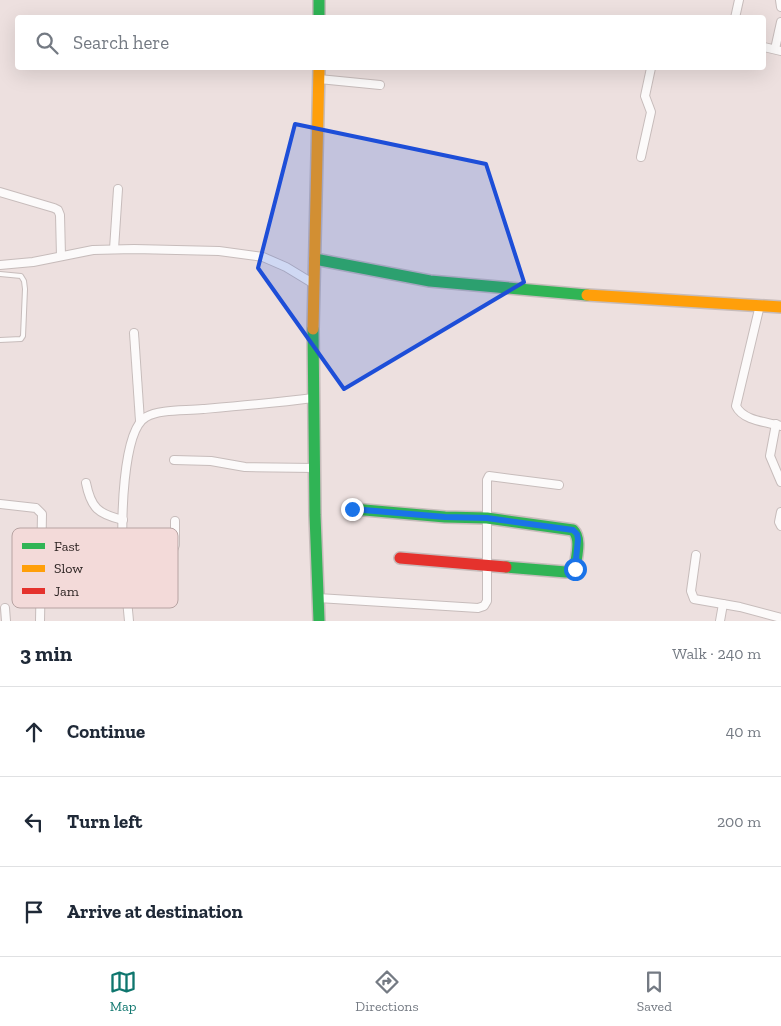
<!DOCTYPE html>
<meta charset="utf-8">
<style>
:root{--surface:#fff;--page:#f6f6f7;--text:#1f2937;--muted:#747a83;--line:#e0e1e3;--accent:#0f766e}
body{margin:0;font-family:"Zilla Slab",serif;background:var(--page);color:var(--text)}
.stop{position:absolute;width:15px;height:15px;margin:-11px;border:4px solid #1a73e8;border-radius:50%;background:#fff}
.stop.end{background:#1a73e8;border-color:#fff;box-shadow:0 1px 5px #0008}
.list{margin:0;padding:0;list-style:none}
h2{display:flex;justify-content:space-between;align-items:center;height:65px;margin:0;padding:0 20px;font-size:21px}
h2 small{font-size:16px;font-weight:400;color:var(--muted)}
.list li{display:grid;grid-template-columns:32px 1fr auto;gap:15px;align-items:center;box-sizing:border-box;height:90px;padding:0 20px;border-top:1px solid var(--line)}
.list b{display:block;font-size:19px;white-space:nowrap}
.list em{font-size:16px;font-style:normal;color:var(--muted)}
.icon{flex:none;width:28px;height:28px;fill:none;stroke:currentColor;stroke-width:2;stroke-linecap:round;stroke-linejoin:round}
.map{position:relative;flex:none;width:781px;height:621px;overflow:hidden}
.search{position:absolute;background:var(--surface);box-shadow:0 5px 20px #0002;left:15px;right:15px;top:15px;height:55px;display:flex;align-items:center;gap:12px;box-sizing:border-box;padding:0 18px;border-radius:5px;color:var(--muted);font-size:19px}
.sheet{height:335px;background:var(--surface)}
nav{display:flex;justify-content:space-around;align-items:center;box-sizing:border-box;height:70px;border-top:1px solid var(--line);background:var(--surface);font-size:14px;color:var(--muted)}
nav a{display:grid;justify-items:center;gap:2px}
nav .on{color:var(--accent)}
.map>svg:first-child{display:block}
</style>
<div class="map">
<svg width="781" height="621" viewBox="0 0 781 621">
<rect width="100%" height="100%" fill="#ede0df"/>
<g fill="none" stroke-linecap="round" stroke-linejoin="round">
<defs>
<path id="lane" d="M0,274L21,276L24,281L25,289L23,336L21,339L0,340"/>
<g id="street">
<path d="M780,0L781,7"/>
<path d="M735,18L739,0"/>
<path d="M764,47L781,51"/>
<path d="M775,49L781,22"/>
<path d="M319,79L380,85"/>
<path d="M641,157L651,112L645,96L651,68"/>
<path d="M0,192L54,208L58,210L60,215L61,256"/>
<path d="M114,249L118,189"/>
<path d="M0,265L33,262L93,250L134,249L219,251L263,257L286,267L314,284"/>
<path d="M760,305L736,406C743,421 767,422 781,426"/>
<path d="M134,333L140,421"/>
<path d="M776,424L770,456L781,482"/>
<path d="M174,460L211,461L245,467L315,468"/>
<path d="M86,483C91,508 98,514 123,520"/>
<path d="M0,504L36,508L42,514L40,621"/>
<path d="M781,512L779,522L781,526"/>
<path d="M62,544L122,546"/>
<path d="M123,553L173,550L175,545V521"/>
<path d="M696,555L691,591L694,599L740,607L781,618"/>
<path d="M318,598L478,608L484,606L487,601V480L489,476L559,485"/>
<path d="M5,608L6,621"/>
<path d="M129,621C127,598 124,575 123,552C121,526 122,430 146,417C160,409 186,411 203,409C239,406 276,403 313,398"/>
<path d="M720,621L723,604"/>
</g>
<g id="fast">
<path d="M319,0V18"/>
<path d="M315,259L430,281L587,295"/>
<path d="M313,329L315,515L319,621"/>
<path d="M353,509L445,517L487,518L573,530C582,539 576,557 575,569L566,572L506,567"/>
</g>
<g id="slow">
<path d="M587,295L781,307"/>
<path d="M313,329L319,68"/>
</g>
<path id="jam" d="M400,558L506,567"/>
</defs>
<use href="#lane" stroke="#c7bcbb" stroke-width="6"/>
<use href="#street" stroke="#c7bcbb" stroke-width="10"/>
<use href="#fast" stroke="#c7bcbb" stroke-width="14"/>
<use href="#slow" stroke="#c7bcbb" stroke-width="14"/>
<use href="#jam" stroke="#c7bcbb" stroke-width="14"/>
<use href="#lane" stroke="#fcfafa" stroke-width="4"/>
<use href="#street" stroke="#fcfafa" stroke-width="8"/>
<use href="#fast" stroke="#30b455" stroke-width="11"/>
<use href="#slow" stroke="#ff9f0a" stroke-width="11"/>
<use href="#jam" stroke="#e5322d" stroke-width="11"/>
</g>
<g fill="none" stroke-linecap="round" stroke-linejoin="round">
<path stroke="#1a73e8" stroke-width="6" d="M352,509L445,517L487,518L573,530L577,534L578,539L575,569"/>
</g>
<path fill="#1d4ed8" fill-opacity="0.2" stroke="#1d4ed8" stroke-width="4" stroke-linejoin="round" d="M295,124L486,164L524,282L344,389L258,268Z"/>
<rect x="12" y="528" width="166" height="80" rx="8" fill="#f3dad9" stroke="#b7a3a2" stroke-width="1"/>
<rect x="22" y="543" width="23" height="6" fill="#30b455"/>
<rect x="22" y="565" width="23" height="7" fill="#ff9f0a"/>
<rect x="22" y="588" width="23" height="6" fill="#e5322d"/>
<g font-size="14" fill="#2c2322">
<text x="54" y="551">Fast</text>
<text x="54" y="573">Slow</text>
<text x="54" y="596">Jam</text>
</g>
</svg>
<div class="stop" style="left:575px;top:569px"></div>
<div class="stop end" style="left:352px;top:509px"></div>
<div class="search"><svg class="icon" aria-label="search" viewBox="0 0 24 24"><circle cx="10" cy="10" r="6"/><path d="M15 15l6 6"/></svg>Search here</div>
</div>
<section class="sheet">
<h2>3 min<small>Walk · 240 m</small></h2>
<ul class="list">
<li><svg class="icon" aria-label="ahead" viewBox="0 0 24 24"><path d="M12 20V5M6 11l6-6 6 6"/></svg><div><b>Continue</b></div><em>40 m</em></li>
<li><svg class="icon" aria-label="left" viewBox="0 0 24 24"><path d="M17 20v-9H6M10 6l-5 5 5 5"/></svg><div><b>Turn left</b></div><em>200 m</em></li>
<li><svg class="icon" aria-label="arrive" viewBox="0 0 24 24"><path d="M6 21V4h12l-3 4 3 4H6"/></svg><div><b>Arrive at destination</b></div></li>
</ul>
</section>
<nav>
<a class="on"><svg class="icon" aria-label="map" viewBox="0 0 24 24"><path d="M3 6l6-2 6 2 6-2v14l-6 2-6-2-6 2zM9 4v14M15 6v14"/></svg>Map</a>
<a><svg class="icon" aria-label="directions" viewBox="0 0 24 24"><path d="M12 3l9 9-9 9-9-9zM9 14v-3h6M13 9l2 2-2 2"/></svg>Directions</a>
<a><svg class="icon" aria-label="saved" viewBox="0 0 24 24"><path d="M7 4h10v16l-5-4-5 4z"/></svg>Saved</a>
</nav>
